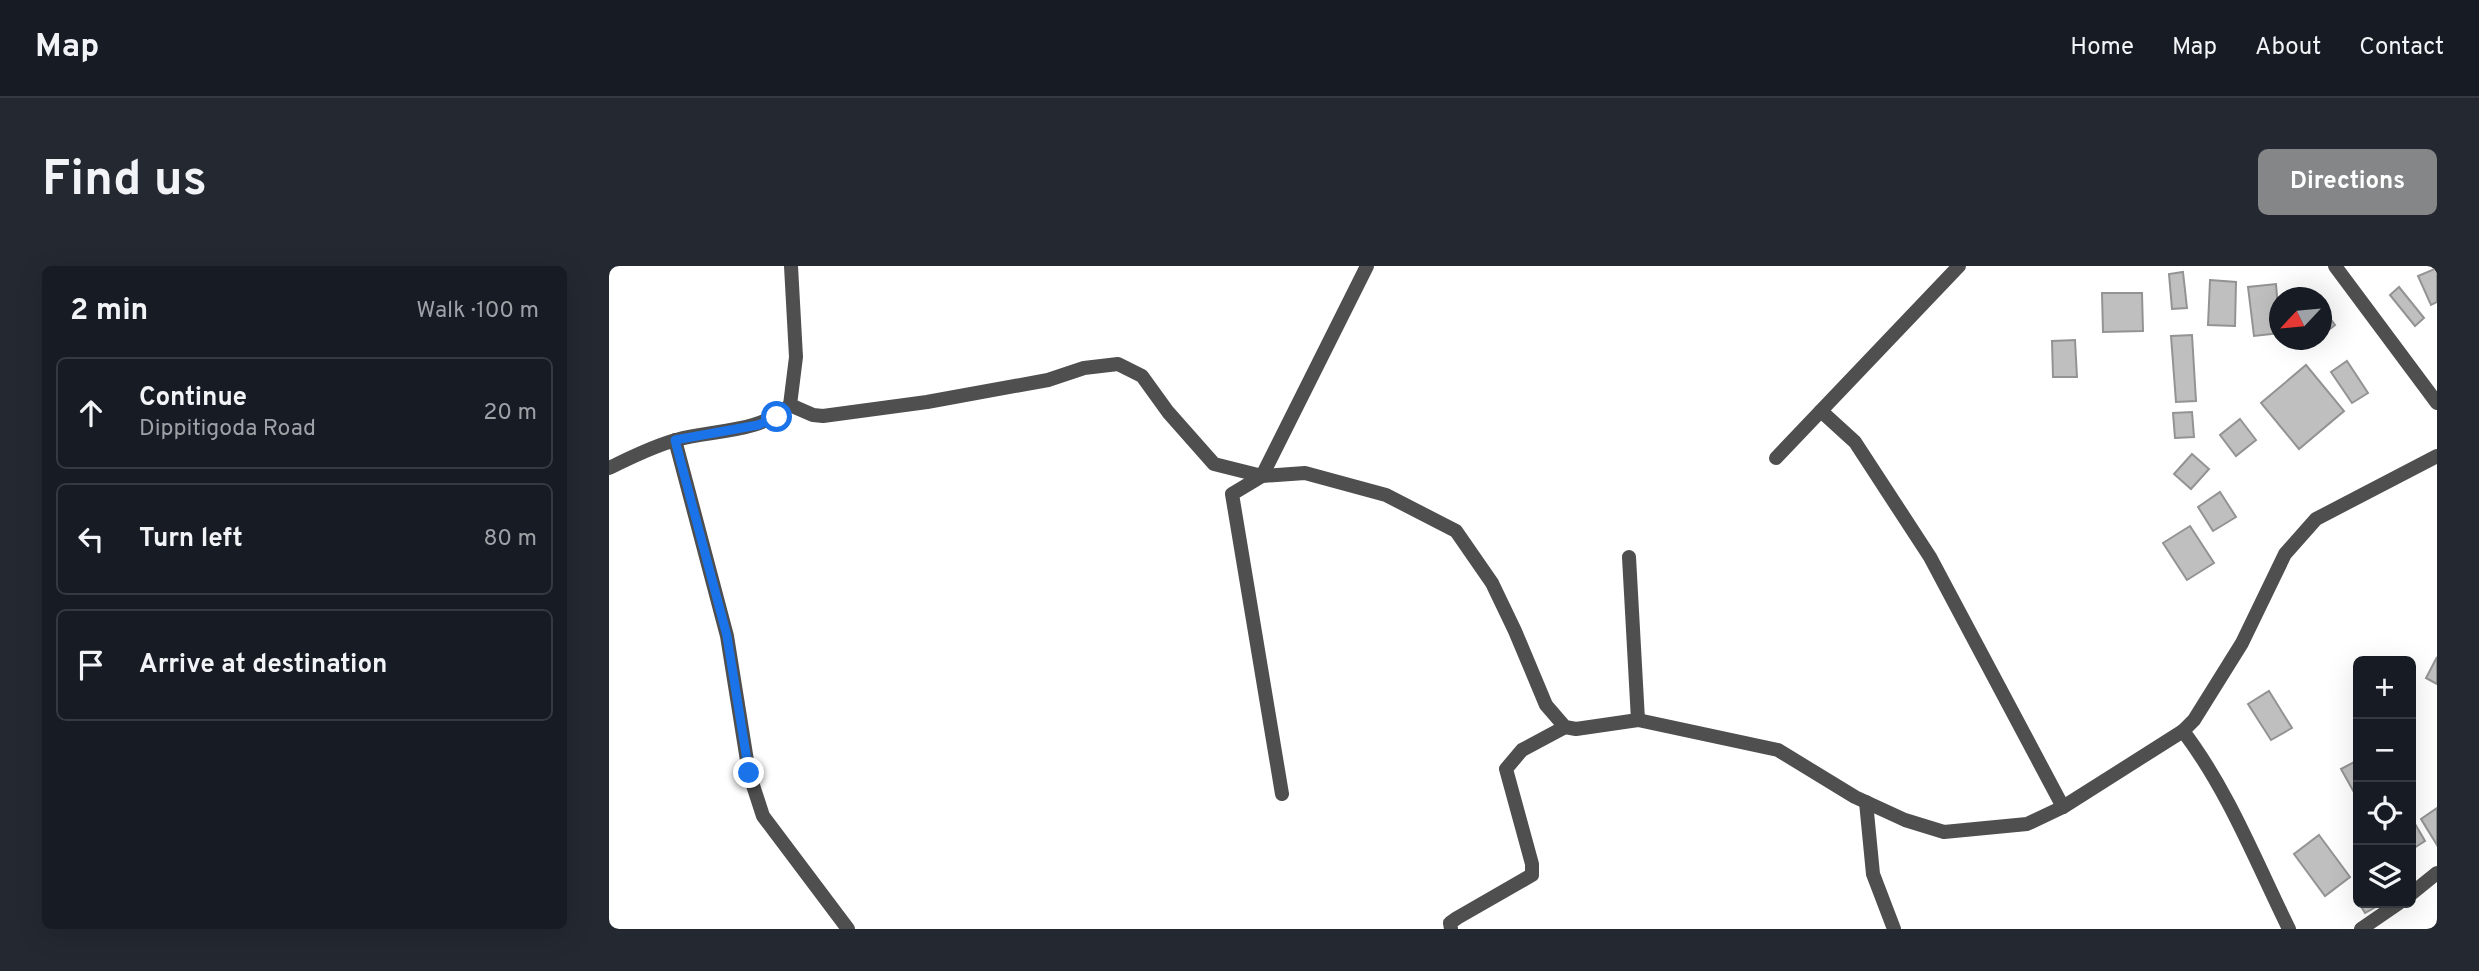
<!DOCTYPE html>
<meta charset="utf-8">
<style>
:root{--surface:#171b24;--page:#242831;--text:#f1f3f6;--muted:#9ea1a6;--line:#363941;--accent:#858687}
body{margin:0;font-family:Overpass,sans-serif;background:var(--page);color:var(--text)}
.controls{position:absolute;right:21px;bottom:21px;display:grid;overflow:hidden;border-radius:10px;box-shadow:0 7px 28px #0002}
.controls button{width:63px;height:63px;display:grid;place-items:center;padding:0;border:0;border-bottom:2px solid var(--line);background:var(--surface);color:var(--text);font:35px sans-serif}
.compass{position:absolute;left:1660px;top:21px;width:63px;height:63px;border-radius:50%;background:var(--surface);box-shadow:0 7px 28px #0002;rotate:244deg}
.stop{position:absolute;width:21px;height:21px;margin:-16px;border:5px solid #1a73e8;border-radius:50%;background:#fff}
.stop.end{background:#1a73e8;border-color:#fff;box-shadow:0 2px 7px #0008}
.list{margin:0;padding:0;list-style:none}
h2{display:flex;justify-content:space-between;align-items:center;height:91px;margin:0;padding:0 28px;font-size:30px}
h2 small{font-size:23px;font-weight:400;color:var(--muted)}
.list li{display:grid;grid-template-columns:46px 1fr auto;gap:21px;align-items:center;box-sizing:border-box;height:112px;margin:0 14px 14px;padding:0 14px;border:2px solid var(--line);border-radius:10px}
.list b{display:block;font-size:26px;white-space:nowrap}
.list p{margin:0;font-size:23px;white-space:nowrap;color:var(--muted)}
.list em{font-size:23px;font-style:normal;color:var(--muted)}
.icon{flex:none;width:38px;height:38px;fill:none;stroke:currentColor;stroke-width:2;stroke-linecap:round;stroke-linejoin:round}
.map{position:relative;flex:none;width:1828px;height:663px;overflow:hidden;border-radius:10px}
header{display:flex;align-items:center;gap:42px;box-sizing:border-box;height:98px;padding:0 35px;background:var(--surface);border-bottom:2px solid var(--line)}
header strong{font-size:33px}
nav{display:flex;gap:38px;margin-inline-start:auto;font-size:24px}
.intro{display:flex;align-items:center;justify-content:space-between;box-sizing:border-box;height:168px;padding:0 42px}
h1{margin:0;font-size:49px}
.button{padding:18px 32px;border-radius:10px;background:var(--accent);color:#fff;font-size:24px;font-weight:700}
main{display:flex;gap:42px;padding:0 42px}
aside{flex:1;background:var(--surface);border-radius:10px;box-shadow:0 7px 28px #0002}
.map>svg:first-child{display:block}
</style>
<header>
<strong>Map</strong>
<nav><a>Home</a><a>Map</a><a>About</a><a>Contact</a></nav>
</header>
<div class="intro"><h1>Find us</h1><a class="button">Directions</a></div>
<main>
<aside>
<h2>2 min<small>Walk · 100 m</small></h2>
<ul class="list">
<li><svg class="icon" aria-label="ahead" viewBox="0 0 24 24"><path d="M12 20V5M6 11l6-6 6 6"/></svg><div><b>Continue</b><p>Dippitigoda Road</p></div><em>20 m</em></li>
<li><svg class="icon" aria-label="left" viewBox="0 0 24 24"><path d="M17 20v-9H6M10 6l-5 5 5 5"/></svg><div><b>Turn left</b></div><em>80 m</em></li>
<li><svg class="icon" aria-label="arrive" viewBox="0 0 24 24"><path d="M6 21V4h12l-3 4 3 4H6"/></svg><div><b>Arrive at destination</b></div></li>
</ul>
</aside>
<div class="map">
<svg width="1828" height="663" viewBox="0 0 1828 663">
<rect width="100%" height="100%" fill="#fff"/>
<g fill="#bfbfbf" stroke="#939393" stroke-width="2">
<path d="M1828,2V36L1822,39L1809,10Z"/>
<path d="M1574,6L1578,42L1563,43L1560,8Z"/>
<path d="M1601,14L1627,16L1626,60L1599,59Z"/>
<path d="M1667,18L1671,67L1645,70L1639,21Z"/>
<path d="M1790,21L1815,52L1806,60L1781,29Z"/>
<path d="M1493,27H1533L1534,65L1494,66Z"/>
<path d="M1713,41L1726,59L1713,69Z"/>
<path d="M1583,69L1587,135L1567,136L1562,70Z"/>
<path d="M1466,74L1468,111H1444L1443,75Z"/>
<path d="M1738,95L1759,127L1743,137L1722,106Z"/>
<path d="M1697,99L1735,145L1690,183L1652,137Z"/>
<path d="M1583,146L1585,171L1566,172L1564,147Z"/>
<path d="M1631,153L1647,174L1627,190L1611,169Z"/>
<path d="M1583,188L1600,203L1582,223L1565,208Z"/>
<path d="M1611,226L1627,251L1604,265L1589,241Z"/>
<path d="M1581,260L1605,297L1578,314L1554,277Z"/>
<path d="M1828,391V418L1817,412Z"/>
<path d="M1660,425L1683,462L1662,474L1639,438Z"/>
<path d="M1749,494V526L1746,528L1732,503Z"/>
<path d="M1828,542V579L1812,553Z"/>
<path d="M1802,551L1816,575L1802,584Z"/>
<path d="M1710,569L1741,611L1716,630L1685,588Z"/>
<path d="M1750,637H1774L1756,647Z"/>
</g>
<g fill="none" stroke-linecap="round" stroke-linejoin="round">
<g stroke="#4f4f4f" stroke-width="14">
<path d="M1726,0L1828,137"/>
<path d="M181,139L204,149L214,150L318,136L439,114L475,102L509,98L533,110L559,146L605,198L653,210L696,207L777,229L847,265L883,317L906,365L937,439L956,461L967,463L1029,454L1169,484L1246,531L1296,554L1335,566L1418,558L1454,541L1574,465C1619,524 1647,596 1680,663"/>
<path d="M1212,145L1246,176L1321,291L1454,541"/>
<path d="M66,174L118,370L140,507L154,550L239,663"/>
<path d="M1167,192L1350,0"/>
<path d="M0,202C21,192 44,180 67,174C106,163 149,168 181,139L187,91L182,0"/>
<path d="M1020,291L1029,454"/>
<path d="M1574,465L1585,454L1633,377L1676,288L1707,253L1828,190"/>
<path d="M673,528L623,228L653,210L758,0"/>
<path d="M1257,536L1264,608L1285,663"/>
<path d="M1802,628L1828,607"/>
<path d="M842,663L841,657L848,652L923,609V598L897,503L913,484L956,461"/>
<path d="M1752,663L1790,637"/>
</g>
</g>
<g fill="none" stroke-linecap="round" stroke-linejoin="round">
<path stroke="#1a73e8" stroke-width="9" d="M140,507L118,370L66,174L149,159L168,151"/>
</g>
</svg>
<div class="controls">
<button>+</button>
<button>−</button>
<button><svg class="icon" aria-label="locate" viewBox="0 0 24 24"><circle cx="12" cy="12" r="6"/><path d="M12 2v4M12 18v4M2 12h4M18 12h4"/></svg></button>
<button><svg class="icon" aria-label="layers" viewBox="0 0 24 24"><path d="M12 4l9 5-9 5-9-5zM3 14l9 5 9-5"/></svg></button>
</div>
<svg class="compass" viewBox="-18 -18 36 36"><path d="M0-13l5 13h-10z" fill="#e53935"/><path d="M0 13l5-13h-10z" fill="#9ea1a6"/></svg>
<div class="stop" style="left:168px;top:151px"></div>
<div class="stop end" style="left:140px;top:507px"></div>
</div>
</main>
